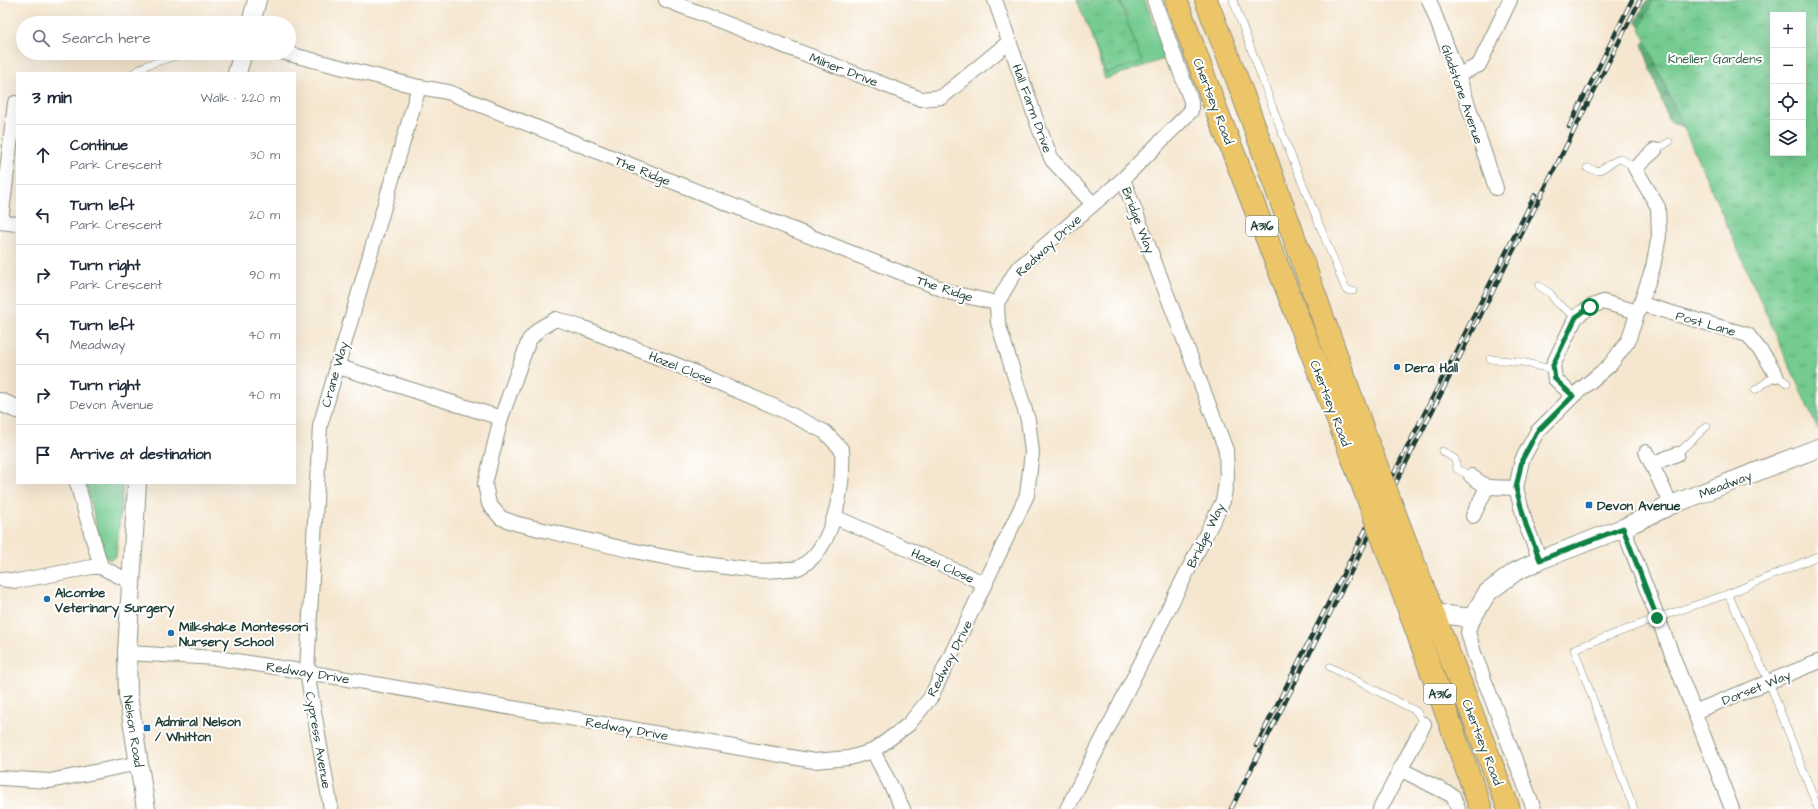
<!DOCTYPE html>
<meta charset="utf-8">
<style>
:root{--surface:#fff;--page:#f2f2f3;--text:#1f2937;--muted:#747a83;--line:#e0e1e3}
body{margin:0;font-family:"Architects Daughter",sans-serif;background:var(--page);color:var(--text)}
.controls{position:absolute;right:12px;top:12px;display:grid;overflow:hidden;border-radius:0px;box-shadow:0 4px 16px #0002}
.controls button{width:36px;height:36px;display:grid;place-items:center;padding:0;border:0;border-bottom:1px solid var(--line);background:var(--surface);color:var(--text);font:20px sans-serif}
.stop{position:absolute;width:12px;height:12px;margin:-9px;border:3px solid #0b8043;border-radius:50%;background:#fff}
.stop.end{background:#0b8043;border-color:#fff;box-shadow:0 1px 4px #0008}
.list{margin:0;padding:0;list-style:none}
h2{display:flex;justify-content:space-between;align-items:center;height:52px;margin:0;padding:0 16px;font-size:17px}
h2 small{font-size:13px;font-weight:400;color:var(--muted)}
.list li{display:grid;grid-template-columns:26px 1fr auto;gap:12px;align-items:center;box-sizing:border-box;height:60px;padding:0 16px;border-top:1px solid var(--line)}
.list b{display:block;font-size:15px;white-space:nowrap}
.list p{margin:0;font-size:13px;white-space:nowrap;color:var(--muted)}
.list em{font-size:13px;font-style:normal;color:var(--muted)}
.icon{flex:none;width:22px;height:22px;fill:none;stroke:currentColor;stroke-width:2;stroke-linecap:round;stroke-linejoin:round}
.map{position:relative;flex:none;width:1818px;height:809px;overflow:hidden}
.search{position:absolute;background:var(--surface);box-shadow:0 4px 16px #0002;left:16px;top:16px;width:280px;height:44px;display:flex;align-items:center;gap:10px;box-sizing:border-box;padding:0 14px;border-radius:22px;color:var(--muted);font-size:15px}
.panel{position:absolute;background:var(--surface);box-shadow:0 4px 16px #0002;left:16px;top:72px;width:280px;height:412px;border-radius:0px}
.map>svg:first-child{display:block}
</style>
<div class="map">
<svg width="1818" height="809" viewBox="0 0 1818 809">
<defs>
<pattern id="forest-firs" width="22" height="20" patternUnits="userSpaceOnUse"><rect width="22" height="20" fill="#5faf7a"/><path d="M5 1l3.5 6h-7zM16 11l3.5 6h-7z" fill="#4e9065"/></pattern>
<pattern id="park-tufts" width="24" height="20" patternUnits="userSpaceOnUse"><rect width="24" height="20" fill="#74cb90"/><path d="M3 7l-1-3M5 7V3M7 7l1-3M15 17l-1-3M17 17v-4M19 17l1-3" fill="none" stroke="#5fa676"/></pattern>
</defs>
<rect width="100%" height="100%" fill="#fff"/>
<filter id="ink" filterUnits="userSpaceOnUse"><feTurbulence type="fractalNoise" baseFrequency=".025" numOctaves="2"/><feDisplacementMap in="SourceGraphic" scale="8" xChannelSelector="R" yChannelSelector="G"/><feConvolveMatrix kernelMatrix="1 2 1 2 8 2 1 2 1" color-interpolation-filters="sRGB"/></filter>
<filter id="wash" filterUnits="userSpaceOnUse"><feTurbulence type="fractalNoise" baseFrequency=".012" numOctaves="4" result="noise"/><feDisplacementMap in="SourceGraphic" scale="16" xChannelSelector="R" yChannelSelector="G"/><feGaussianBlur stdDeviation="0.9" result="paint"/><feColorMatrix in="noise" values="0 0 0 0 0 0 0 0 0 0 0 0 0 0 0 0 0 1.4 0 .05"/><feComposite in="paint" operator="in"/></filter>
<g filter="url(#wash)">
<rect width="100%" height="100%" fill="#f5e6cf"/>
<g fill="#74cb90" stroke="#4a8462">
<path d="M1120,0H1145L1167,58L1105,79L1090,31L1127,17Z"/>
<path d="M86,483H123L116,557L110,560L104,556Z"/>
</g>
<path fill="url(#forest-firs)" stroke="#3f7657" d="M1647,0H1679L1693,130L1669,122L1642,44L1648,41L1646,32L1636,21Z"/>
<g fill="url(#park-tufts)" stroke="#4a8462" fill-rule="evenodd">
<path d="M1077,0H1119L1142,62L1106,73Z"/>
<path d="M1653,0H1818V430L1640,29ZM1773,15H1803V153H1773Z"/>
</g>
</g>
<g filter="url(#ink)">
<g fill="none" stroke-linecap="round" stroke-linejoin="round">
<defs>
<g id="service">
<path d="M1233,0L1284,138L1346,290L1353,291"/>
<path d="M133,73L147,65L186,53"/>
<path d="M1655,150L1669,142"/>
<path d="M1587,168L1598,171L1620,158L1635,168"/>
<path d="M1539,286L1550,293L1557,303L1576,317"/>
<path d="M1490,359L1522,362L1554,370"/>
<path d="M1755,390L1776,375L1787,383"/>
<path d="M1442,451L1455,459L1457,469L1471,476"/>
<path d="M1677,454L1707,426"/>
<path d="M1728,594L1769,682L1818,809"/>
<path d="M1330,667L1416,711L1424,724"/>
<path d="M1634,809L1574,649L1657,618L1728,594L1818,556"/>
</g>
<g id="minor">
<path d="M666,0L921,99L942,97L1009,42"/>
<path d="M995,0L1039,128L1052,160L1093,204"/>
<path d="M1429,0L1458,75L1496,188"/>
<path d="M285,53L419,87L448,92L952,293L997,303"/>
<path d="M1458,75L1479,65L1510,0"/>
<path d="M0,222L17,224"/>
<path d="M1,222L15,103"/>
<path d="M1641,304L1748,335L1766,358L1776,375"/>
<path d="M556,319L584,328L679,366L778,408L825,432L842,450C844,485 835,548 800,567C797,569 792,569 788,569C763,573 738,569 713,565C647,556 583,539 518,524L501,518L489,504L485,484L501,418L529,340L540,328Z"/>
<path d="M336,366L501,418"/>
<path d="M1573,396L1555,379L1553,365L1576,317L1590,307L1603,302L1638,312"/>
<path d="M1646,452L1671,505"/>
<path d="M1652,464L1677,454"/>
<path d="M1471,476L1487,487"/>
<path d="M77,483L101,567"/>
<path d="M1473,516L1487,487L1516,488"/>
<path d="M835,517L986,584"/>
<path d="M1623,528L1732,809"/>
<path d="M1540,560L1526,525L1516,488L1522,460L1537,432L1573,396L1610,365L1628,341L1653,267L1659,236L1658,207L1635,168L1655,150"/>
<path d="M0,579L17,581L92,567H101L131,582"/>
<path d="M1472,618L1468,632L1474,653L1534,809"/>
<path d="M127,653L217,658L307,672L814,761L849,758L873,751L908,725L931,697L1027,495L1032,452L1028,420L998,323L997,303L1017,269L1123,179L1191,111V101L1154,0"/>
<path d="M1694,712L1818,662"/>
<path d="M873,751L903,809"/>
<path d="M1400,769L1453,796L1458,809"/>
<path d="M0,778L50,781L139,763"/>
<path d="M331,809L307,672L320,426L419,87"/>
<path d="M1067,809L1223,501L1227,477L1226,450L1123,179"/>
<path d="M1380,809L1424,724"/>
</g>
<g id="tertiary">
<path d="M251,23L257,0"/>
<path d="M237,73L243,53"/>
<path d="M0,402L17,409"/>
<path d="M137,483L127,653L128,695L146,809"/>
<path d="M1432,613L1472,618L1487,593L1515,572L1540,560L1623,528L1671,505L1818,448"/>
</g>
<g id="trunk">
<path d="M1176,0L1213,101L1350,451"/>
<path d="M1206,0L1242,92L1366,438"/>
<path d="M1416,569L1509,809"/>
<path d="M1398,579L1481,809"/>
</g>
</defs>
<use href="#service" stroke="#8a9282" stroke-width="8"/>
<use href="#minor" stroke="#8a9282" stroke-width="16"/>
<use href="#tertiary" stroke="#8a9282" stroke-width="20"/>
<use href="#trunk" stroke="#8a9282" stroke-width="24"/>
<use href="#service" stroke="#fff" stroke-width="7"/>
<use href="#minor" stroke="#fff" stroke-width="14"/>
<use href="#tertiary" stroke="#fff" stroke-width="18"/>
<use href="#trunk" stroke="#edc569" stroke-width="22"/>
<defs>
<g id="rail">
<path d="M1569,127L1632,0"/>
<path d="M1256,746L1535,195"/>
<path d="M1231,809L1640,0"/>
</g>
</defs>
<use href="#rail" stroke="#1f3d34" stroke-width="4.5"/>
<use href="#rail" stroke="#fff" stroke-width="3" stroke-dasharray="9" stroke-linecap="butt"/>
<defs>
<g id="trunk-bridge">
<path d="M1366,438L1416,569"/>
<path d="M1350,451L1398,579"/>
</g>
</defs>
<use href="#trunk-bridge" stroke="#8a9282" stroke-width="24" stroke-linecap="butt"/>
<use href="#trunk-bridge" stroke="#edc569" stroke-width="22"/>
</g>
</g>
<g fill="none" stroke-linecap="round" stroke-linejoin="round" filter="url(#ink)">
<path stroke="#0b8043" stroke-width="5" d="M1590,307L1576,317L1553,365L1555,379L1573,396L1537,432L1522,460L1516,488L1526,525L1540,560L1623,528L1657,618"/>
</g>
<g fill="#1f6fb2" stroke="#fff" stroke-width="1.5">
<circle cx="1397" cy="367" r="4"/>
<rect x="1585" y="501" width="8" height="8" rx="2"/>
<circle cx="47" cy="599" r="4"/>
<circle cx="171" cy="633" r="4"/>
<rect x="143" y="724" width="8" height="8" rx="2"/>
</g>
<g text-anchor="middle" stroke-width="4" stroke-linejoin="round" paint-order="stroke">
<g fill="#fff" stroke="#627771" stroke-width="1">
<rect x="1246" y="216" width="32" height="20" rx="3"/>
<rect x="1424" y="684" width="32" height="20" rx="3"/>
</g>
<g font-size="12" font-weight="bold" fill="#1f3d34">
<text x="1262" y="230">A316</text>
<text x="1440" y="698">A316</text>
</g>
<g font-size="13" fill="#34604b" stroke="#fff">
<text x="1715" y="63">Kneller Gardens</text>
</g>
<g font-size="13" fill="#1f3d34" stroke="#fff">
<text transform="translate(844 69) rotate(21)" y="5">Milner Drive</text>
<text transform="translate(1463 94) rotate(71)" y="5">Gladstone Avenue</text>
<text transform="translate(1214 101) rotate(69)" y="5">Chertsey Road</text>
<text transform="translate(1033 108) rotate(70)" y="5">Hall Farm Drive</text>
<text transform="translate(643 170) rotate(22)" y="5">The Ridge</text>
<text transform="translate(1139 220) rotate(69)" y="5">Bridge Way</text>
<text transform="translate(1048 245) rotate(-43)" y="5">Redway Drive</text>
<text transform="translate(945 288) rotate(18)" y="5">The Ridge</text>
<text transform="translate(1706 323) rotate(16)" y="5">Post Lane</text>
<text transform="translate(681 367) rotate(22)" y="5">Hazel Close</text>
<text transform="translate(334 374) rotate(-74)" y="5">Crane Way</text>
<text transform="translate(1331 403) rotate(69)" y="5">Chertsey Road</text>
<text transform="translate(1725 484) rotate(-21)" y="5">Meadway</text>
<text transform="translate(1205 535) rotate(-64)" y="5">Bridge Way</text>
<text transform="translate(943 565) rotate(24)" y="5">Hazel Close</text>
<text transform="translate(949 658) rotate(-63)" y="5">Redway Drive</text>
<text transform="translate(308 672) rotate(9)" y="5">Redway Drive</text>
<text transform="translate(1756 687) rotate(-22)" y="5">Dorset Way</text>
<text transform="translate(627 728) rotate(10)" y="5">Redway Drive</text>
<text transform="translate(134 731) rotate(81)" y="5">Nelson Road</text>
<text transform="translate(319 740) rotate(80)" y="5">Cypress Avenue</text>
<text transform="translate(1483 742) rotate(69)" y="5">Chertsey Road</text>
</g>
<g font-size="13" font-weight="bold" fill="#1f3d34" stroke="#fff" text-anchor="start">
<text x="1405" y="372">Dera Hall</text>
<text x="1597" y="510">Devon Avenue</text>
<text x="55" y="597">Alcombe<tspan x="55" dy="15">Veterinary Surgery</tspan></text>
<text x="179" y="631">Milkshake Montessori<tspan x="179" dy="15">Nursery School</tspan></text>
<text x="155" y="726">Admiral Nelson<tspan x="155" dy="15">/ Whitton</tspan></text>
</g>
</g>
</svg>
<div class="controls">
<button>+</button>
<button>−</button>
<button><svg class="icon" aria-label="locate" viewBox="0 0 24 24"><circle cx="12" cy="12" r="6"/><path d="M12 2v4M12 18v4M2 12h4M18 12h4"/></svg></button>
<button><svg class="icon" aria-label="layers" viewBox="0 0 24 24"><path d="M12 4l9 5-9 5-9-5zM3 14l9 5 9-5"/></svg></button>
</div>
<div class="stop" style="left:1590px;top:307px"></div>
<div class="stop end" style="left:1657px;top:618px"></div>
<div class="search"><svg class="icon" aria-label="search" viewBox="0 0 24 24"><circle cx="10" cy="10" r="6"/><path d="M15 15l6 6"/></svg>Search here</div>
<section class="panel">
<h2>3 min<small>Walk · 220 m</small></h2>
<ul class="list">
<li><svg class="icon" aria-label="ahead" viewBox="0 0 24 24"><path d="M12 20V5M6 11l6-6 6 6"/></svg><div><b>Continue</b><p>Park Crescent</p></div><em>30 m</em></li>
<li><svg class="icon" aria-label="left" viewBox="0 0 24 24"><path d="M17 20v-9H6M10 6l-5 5 5 5"/></svg><div><b>Turn left</b><p>Park Crescent</p></div><em>20 m</em></li>
<li><svg class="icon" aria-label="right" viewBox="0 0 24 24"><path d="M7 20v-9h11M14 6l5 5-5 5"/></svg><div><b>Turn right</b><p>Park Crescent</p></div><em>90 m</em></li>
<li><svg class="icon" aria-label="left" viewBox="0 0 24 24"><path d="M17 20v-9H6M10 6l-5 5 5 5"/></svg><div><b>Turn left</b><p>Meadway</p></div><em>40 m</em></li>
<li><svg class="icon" aria-label="right" viewBox="0 0 24 24"><path d="M7 20v-9h11M14 6l5 5-5 5"/></svg><div><b>Turn right</b><p>Devon Avenue</p></div><em>40 m</em></li>
<li><svg class="icon" aria-label="arrive" viewBox="0 0 24 24"><path d="M6 21V4h12l-3 4 3 4H6"/></svg><div><b>Arrive at destination</b></div></li>
</ul>
</section>
</div>
